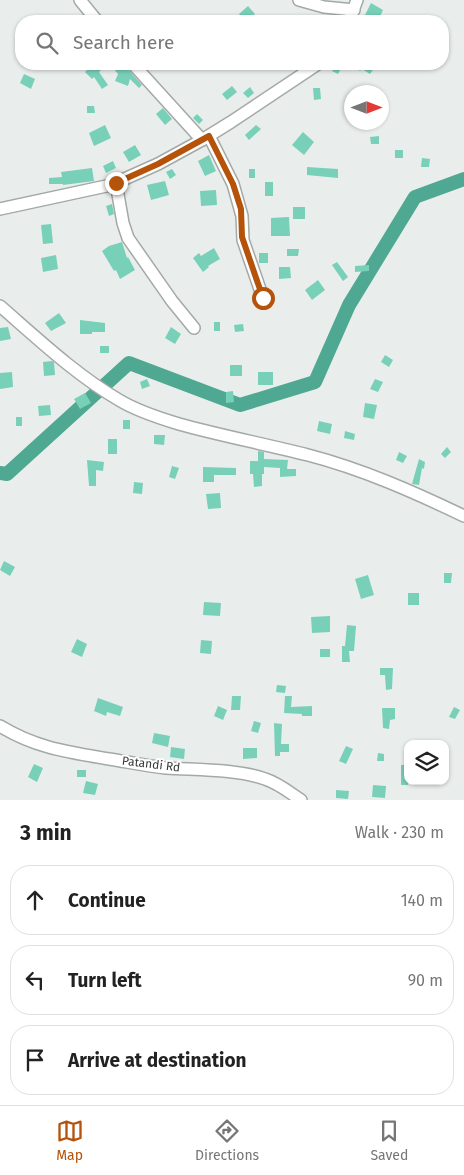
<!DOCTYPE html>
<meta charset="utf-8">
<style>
:root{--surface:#fff;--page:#f2f2f2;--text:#222;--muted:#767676;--line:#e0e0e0;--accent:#b45309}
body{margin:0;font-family:"Fira Sans",sans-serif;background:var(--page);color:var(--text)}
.controls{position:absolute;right:15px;bottom:15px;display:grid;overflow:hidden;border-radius:10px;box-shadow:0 1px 4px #0004}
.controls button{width:45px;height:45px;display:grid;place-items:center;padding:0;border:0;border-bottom:1px solid var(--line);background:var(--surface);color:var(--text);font:25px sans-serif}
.compass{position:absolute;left:344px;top:85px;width:45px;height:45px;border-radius:50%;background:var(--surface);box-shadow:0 1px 4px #0004;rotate:90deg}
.stop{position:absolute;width:15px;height:15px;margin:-11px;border:4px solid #b45309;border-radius:50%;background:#fff}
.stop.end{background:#b45309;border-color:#fff;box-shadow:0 1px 5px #0008}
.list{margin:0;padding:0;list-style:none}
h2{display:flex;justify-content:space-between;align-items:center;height:65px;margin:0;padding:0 20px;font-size:21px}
h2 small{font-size:16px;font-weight:400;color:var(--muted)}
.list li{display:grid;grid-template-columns:32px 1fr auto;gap:15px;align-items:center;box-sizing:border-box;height:70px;margin:0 10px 10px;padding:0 10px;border:1px solid var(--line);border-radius:20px}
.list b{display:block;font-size:19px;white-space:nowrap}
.list em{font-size:16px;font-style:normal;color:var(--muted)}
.icon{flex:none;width:28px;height:28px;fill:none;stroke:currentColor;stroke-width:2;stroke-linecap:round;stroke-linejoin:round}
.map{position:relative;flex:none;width:464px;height:800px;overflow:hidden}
.search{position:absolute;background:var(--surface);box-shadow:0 1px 4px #0004;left:15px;right:15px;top:15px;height:55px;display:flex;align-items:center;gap:12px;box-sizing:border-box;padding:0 18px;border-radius:20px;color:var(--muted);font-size:19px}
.sheet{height:305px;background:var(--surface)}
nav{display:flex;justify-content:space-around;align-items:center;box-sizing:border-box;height:70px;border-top:1px solid var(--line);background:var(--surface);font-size:14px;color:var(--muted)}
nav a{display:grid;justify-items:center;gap:2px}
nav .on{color:var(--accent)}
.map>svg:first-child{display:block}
</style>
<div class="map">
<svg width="464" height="800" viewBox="0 0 464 800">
<rect width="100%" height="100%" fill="#e9eeed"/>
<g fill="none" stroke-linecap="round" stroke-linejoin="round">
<path stroke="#4fa892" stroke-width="14" d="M0,473L7,474L129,363L240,405L315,382L349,305L415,197L464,179"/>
</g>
<g fill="#78d0b9">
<path d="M371,3L383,10L378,21L365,15Z"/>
<path d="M248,6L255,14L244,21L239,14Z"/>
<path d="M93,64H99L103,68L99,72L108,85L102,89L94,77L92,79L85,72Z"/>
<path d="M110,64L127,68L142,85L139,88L130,79L128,86L115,81L118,74Z"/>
<path d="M336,64L342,66L338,74L332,71Z"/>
<path d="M351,64H377L370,74L362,69L360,71Z"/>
<path d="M24,74L35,79L31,89L20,83Z"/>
<path d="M232,86L237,92L227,100L222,94Z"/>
<path d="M250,87L254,93L248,98L243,93Z"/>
<path d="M313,88H320L321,99L314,100Z"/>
<path d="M87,106H94L95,113H87Z"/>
<path d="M163,108L172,119L165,125L156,114Z"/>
<path d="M197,114L203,120L199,124L193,118Z"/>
<path d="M105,125L111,138L94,146L89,133Z"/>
<path d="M256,125L261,129L249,140L245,135Z"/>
<path d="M303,132L314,142L304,155L292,145Z"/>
<path d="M379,136V144H371L370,137Z"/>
<path d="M135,145L141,155L129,162L123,152Z"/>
<rect x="395" y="150" width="8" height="8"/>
<path d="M209,155L216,171L205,176L198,161Z"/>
<path d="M422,158L430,159L429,167H421Z"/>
<path d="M113,161L116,168L106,173L103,166Z"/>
<path d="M307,167L338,169V178L307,175Z"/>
<path d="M92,168L94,181L63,185V184H49V178L62,177L61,172Z"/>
<path d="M172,169L176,175L170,179L166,172Z"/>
<rect x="249" y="169" width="6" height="9"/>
<path d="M165,181L169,195L151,200L147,185Z"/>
<rect x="265" y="182" width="8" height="14"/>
<path d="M216,190L217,205L201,206L200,191Z"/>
<path d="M112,204L114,214L109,216L106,206Z"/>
<rect x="293" y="207" width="12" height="12"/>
<path d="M289,217L290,236H271V218Z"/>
<path d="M51,224L53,243L43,244L41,225Z"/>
<path d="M122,242L127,258L128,257L135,270L120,279L116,270L114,271L102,251L109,246Z"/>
<path d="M214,248L220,259L208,266L209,267L203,272L193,258L199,253L201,256Z"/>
<path d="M287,249H299L298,256H287Z"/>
<rect x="259" y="253" width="9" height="10"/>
<path d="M56,255L58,269L43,272L41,258Z"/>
<path d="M337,262L348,277L343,281L332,265Z"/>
<path d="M369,265V271L355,272V266Z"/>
<path d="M279,267H290L291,278L279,279Z"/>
<path d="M318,280L325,290L312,300L305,290Z"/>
<path d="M59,313L66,323L51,331L45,323Z"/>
<path d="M80,320L105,323V332H92V334H80Z"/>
<rect x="214" y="322" width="6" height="9"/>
<path d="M243,324L244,331L235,332L234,325Z"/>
<path d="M8,327L11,339L0,341V328Z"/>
<path d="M171,327L181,334L175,344L165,338Z"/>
<rect x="100" y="346" width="9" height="7"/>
<path d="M385,355L393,360L389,367L381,362Z"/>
<path d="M52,361L54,362L55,375L44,376L43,362Z"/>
<rect x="230" y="365" width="12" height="11"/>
<path d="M12,372L13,387L0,389V373Z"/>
<rect x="258" y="372" width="15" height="13"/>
<path d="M147,379L150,386L142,389L140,382Z"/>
<path d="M375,379L383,382L378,392L370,389Z"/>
<path d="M233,391L234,402L226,403V392Z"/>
<path d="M85,393L91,403L80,409L74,399Z"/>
<path d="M365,403L377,405L374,419L363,417Z"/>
<path d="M50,405L51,415L39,416L38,406Z"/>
<rect x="16" y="417" width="6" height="9"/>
<rect x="123" y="420" width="7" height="9"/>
<path d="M319,421L332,424L330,434L317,431Z"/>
<path d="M345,431L355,434L354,440L344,438Z"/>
<path d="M154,435H165L164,445L154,444Z"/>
<rect x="108" y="439" width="9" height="15"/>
<path d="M447,447L451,452L445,458L441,454Z"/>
<path d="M258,451L264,452V459L288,460L287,469H296V476L280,477V468L264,467V474H262V486L254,487L253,474H250V461H258Z"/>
<path d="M399,452L407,456L403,463L396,460Z"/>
<path d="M419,459L425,462L424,469L422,468L419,485L412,484Z"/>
<path d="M87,460L104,462L103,471L96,470V486H89Z"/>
<path d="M172,466L179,468L175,479L169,477Z"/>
<path d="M203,467L236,468V475H214V482H203Z"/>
<path d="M134,482L143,483L142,494L133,493Z"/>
<path d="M220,493L221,508L208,509L206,494Z"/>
<path d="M4,561L15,567L10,576L0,570Z"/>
<path d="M444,573H452L451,583H444Z"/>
<path d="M368,575L374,595L361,599L355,579Z"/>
<rect x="408" y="593" width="11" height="12"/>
<path d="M204,602L221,603L220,616L203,615Z"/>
<path d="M330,616V632L312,633L311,617Z"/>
<path d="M347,625L356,626L354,651H349L350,662H342V646H345Z"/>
<path d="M77,639L87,644L82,657L71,652Z"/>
<path d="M201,640L212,641L211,654L200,653Z"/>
<rect x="320" y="649" width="10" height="8"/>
<path d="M380,668H393L392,689L386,690L385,675H380Z"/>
<path d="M277,685L286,686L285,693L276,692Z"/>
<path d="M232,696H241L240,710H231Z"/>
<path d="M285,696H292L291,707L312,706V716H302V714L284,713Z"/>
<path d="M98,698L123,707L120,716L107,712L106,716L94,711Z"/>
<path d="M218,706L227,710L223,720L214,716Z"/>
<path d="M454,707L460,710L455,719L449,717Z"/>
<path d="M382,708H395V719L390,720L389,729L383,728Z"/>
<path d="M254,721L261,723L258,733L251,731Z"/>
<path d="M274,723L282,724L281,744H289V752H280V756H275Z"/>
<path d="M154,733L170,736L168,747L152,743Z"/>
<path d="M346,746L353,749L346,764L339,761Z"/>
<path d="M171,747L185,749L184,759L170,757Z"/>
<path d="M243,748H257V758L243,759Z"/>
<path d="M378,753L384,754V761H377Z"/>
<path d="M34,764L43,768L37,782L28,777Z"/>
<rect x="401" y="765" width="7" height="20"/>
<rect x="77" y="770" width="9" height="7"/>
<path d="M86,781L98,784L95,795L83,793Z"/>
<path d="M373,785L386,786L385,798L372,797Z"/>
<path d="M336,790L349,791L348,799L336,798Z"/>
</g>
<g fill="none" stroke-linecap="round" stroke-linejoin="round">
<defs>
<g id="minor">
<path d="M80,0L97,21"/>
<path d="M299,0L324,7L354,10"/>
<path d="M349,21L357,0"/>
<path d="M133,64L202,140"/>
<path d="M209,136L233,184L242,216L243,240L263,298"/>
<path d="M116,183L123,223L128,238L172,301L194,328"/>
<path d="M0,209L111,185L158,164L202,140L231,122L318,64"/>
<path d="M0,306C38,339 76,375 119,400C137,411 159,418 179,424C222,436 265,444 308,455C362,469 414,492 464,516"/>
<path d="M0,726C36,748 68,752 109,759C128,762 147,766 166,768C196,770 237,769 265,779C278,783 289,792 301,800"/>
</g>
</defs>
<use href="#minor" stroke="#a4a9a8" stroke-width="14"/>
<use href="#minor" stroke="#fff" stroke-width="11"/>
</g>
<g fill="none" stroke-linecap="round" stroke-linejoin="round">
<path stroke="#b45309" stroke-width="6" d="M116,183L158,164L209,136L233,184L241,209L242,237L263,298"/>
</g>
<g text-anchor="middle" stroke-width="4" stroke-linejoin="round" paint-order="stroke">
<g font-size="12" fill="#363838" stroke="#fff">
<text transform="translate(151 764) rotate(7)" y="4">Patandi Rd</text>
</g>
</g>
</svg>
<div class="controls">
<button><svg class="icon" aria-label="layers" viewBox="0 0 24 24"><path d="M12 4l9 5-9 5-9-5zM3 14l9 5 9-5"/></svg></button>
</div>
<svg class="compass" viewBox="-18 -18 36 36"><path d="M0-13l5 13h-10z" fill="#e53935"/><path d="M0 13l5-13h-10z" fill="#767676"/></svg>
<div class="stop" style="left:263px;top:298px"></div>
<div class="stop end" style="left:116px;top:183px"></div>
<div class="search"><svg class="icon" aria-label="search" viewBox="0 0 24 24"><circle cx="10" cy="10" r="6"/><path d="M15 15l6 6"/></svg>Search here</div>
</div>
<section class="sheet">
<h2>3 min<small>Walk · 230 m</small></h2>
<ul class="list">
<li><svg class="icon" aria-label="ahead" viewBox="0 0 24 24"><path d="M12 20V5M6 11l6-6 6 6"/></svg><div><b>Continue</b></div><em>140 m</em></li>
<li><svg class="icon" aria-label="left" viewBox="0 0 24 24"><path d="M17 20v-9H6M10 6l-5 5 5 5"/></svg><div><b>Turn left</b></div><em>90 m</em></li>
<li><svg class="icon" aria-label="arrive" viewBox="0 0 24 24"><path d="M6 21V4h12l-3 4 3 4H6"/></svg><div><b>Arrive at destination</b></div></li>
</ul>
</section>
<nav>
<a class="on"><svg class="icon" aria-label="map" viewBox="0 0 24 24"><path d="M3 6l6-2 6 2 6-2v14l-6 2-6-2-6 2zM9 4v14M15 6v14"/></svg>Map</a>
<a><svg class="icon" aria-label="directions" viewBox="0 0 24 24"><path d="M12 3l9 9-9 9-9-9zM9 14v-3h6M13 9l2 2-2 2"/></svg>Directions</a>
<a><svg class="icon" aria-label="saved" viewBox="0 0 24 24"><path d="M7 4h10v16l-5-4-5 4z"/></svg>Saved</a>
</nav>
